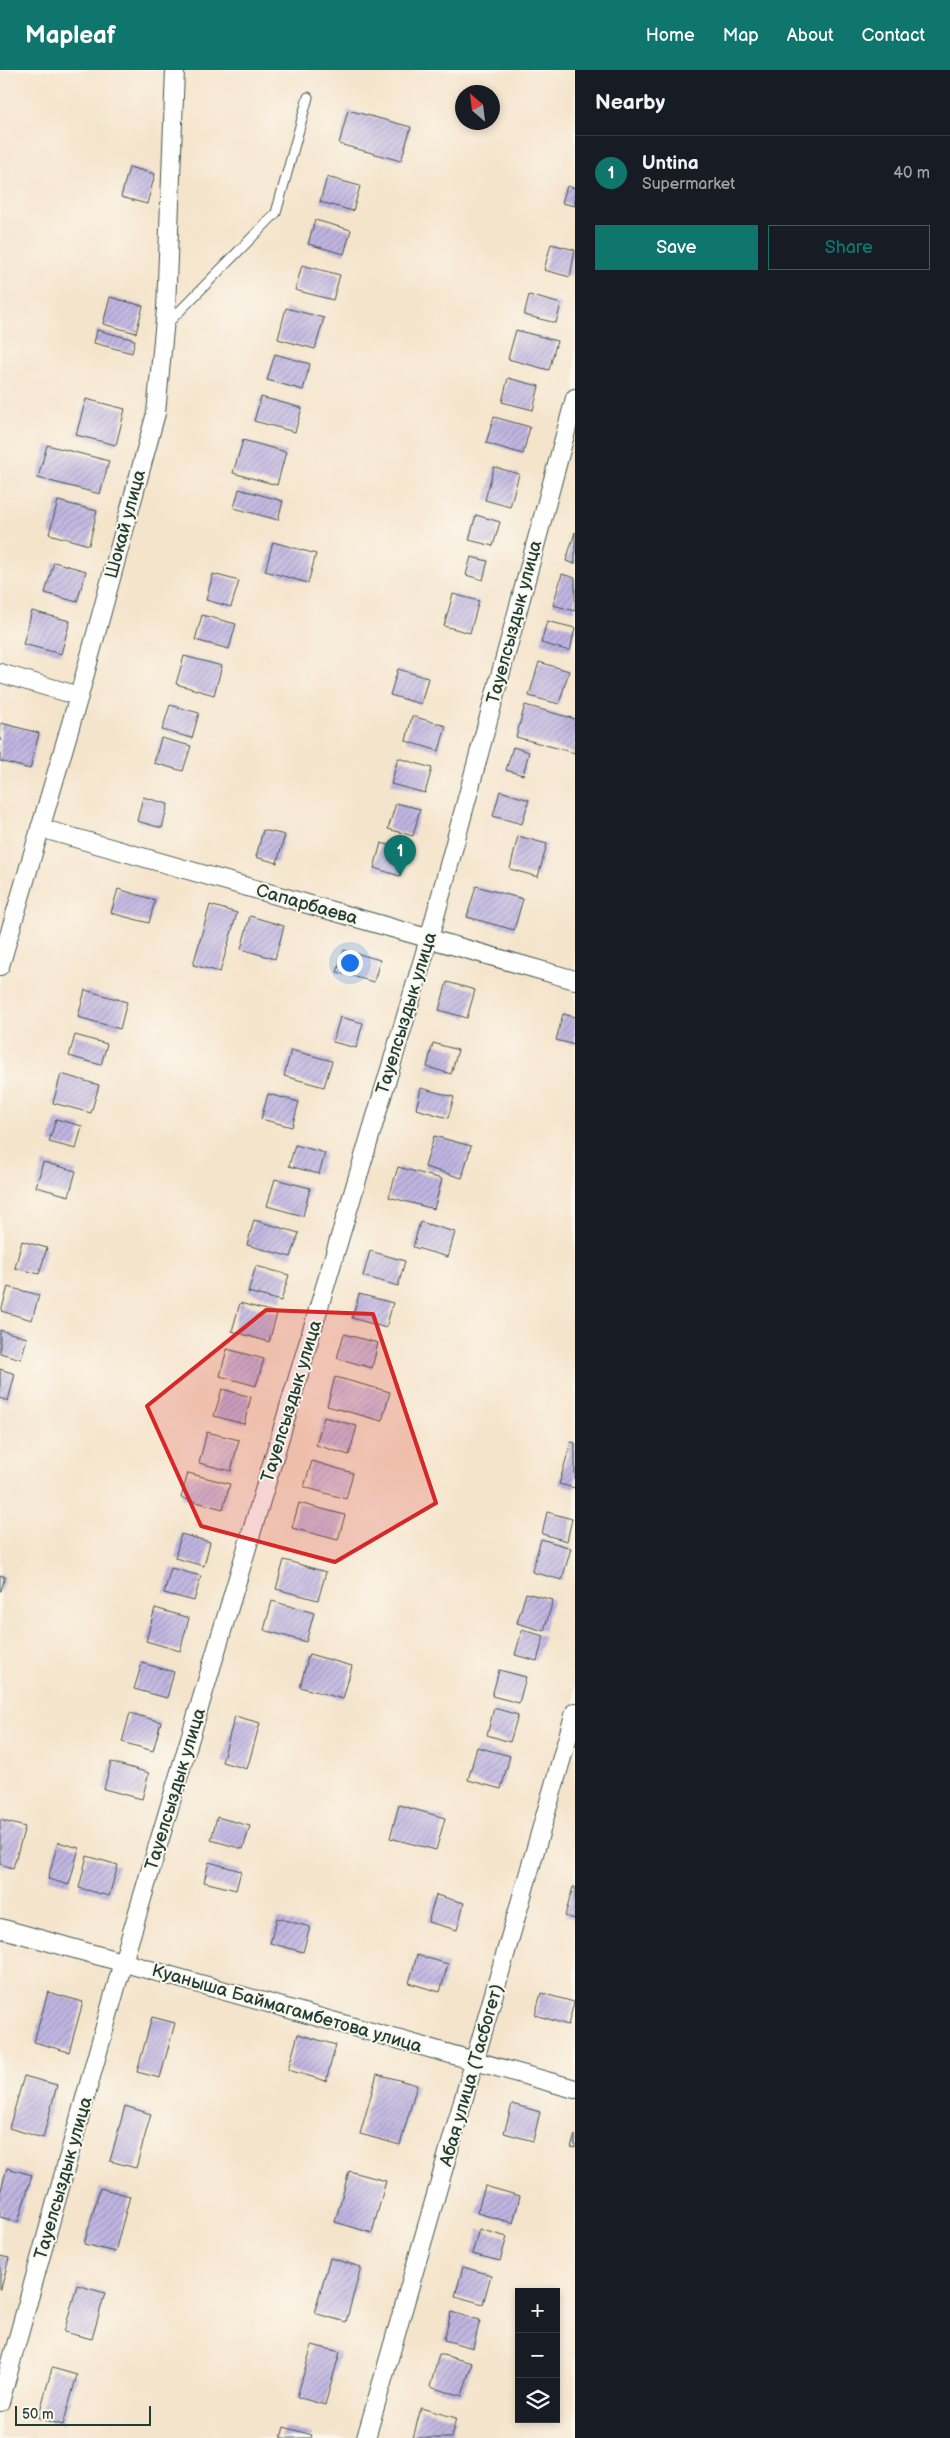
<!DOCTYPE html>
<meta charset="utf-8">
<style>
:root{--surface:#171b24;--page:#242831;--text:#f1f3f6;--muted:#9ea1a6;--line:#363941;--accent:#0f766e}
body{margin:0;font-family:"Balsamiq Sans",sans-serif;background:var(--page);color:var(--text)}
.controls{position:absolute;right:15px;bottom:15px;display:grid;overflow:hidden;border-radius:0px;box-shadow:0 2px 8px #0003}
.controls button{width:45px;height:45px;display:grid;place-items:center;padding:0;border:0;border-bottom:1px solid var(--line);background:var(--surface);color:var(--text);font:25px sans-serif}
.compass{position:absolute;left:455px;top:15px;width:45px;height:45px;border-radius:50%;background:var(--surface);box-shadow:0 2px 8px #0003;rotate:332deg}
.scale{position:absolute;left:15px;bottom:12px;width:136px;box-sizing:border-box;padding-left:5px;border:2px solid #1f3d34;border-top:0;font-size:14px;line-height:18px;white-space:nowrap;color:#1f3d34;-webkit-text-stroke:4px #fbf7ec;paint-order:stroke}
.you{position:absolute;left:349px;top:892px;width:18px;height:18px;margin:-12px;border:4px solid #fff;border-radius:50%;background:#1a73e8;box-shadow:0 0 0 8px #1a73e833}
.badge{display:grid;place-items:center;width:32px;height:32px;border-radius:50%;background:var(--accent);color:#fff;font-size:16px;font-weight:700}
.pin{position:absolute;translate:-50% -41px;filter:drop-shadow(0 1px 2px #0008)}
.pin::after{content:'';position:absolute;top:26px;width:18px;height:15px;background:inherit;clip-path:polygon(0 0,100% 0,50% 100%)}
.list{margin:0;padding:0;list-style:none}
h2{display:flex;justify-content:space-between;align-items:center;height:65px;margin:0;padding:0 20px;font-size:21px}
h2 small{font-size:16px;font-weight:400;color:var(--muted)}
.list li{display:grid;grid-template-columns:32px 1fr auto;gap:15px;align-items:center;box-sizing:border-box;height:75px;padding:0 20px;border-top:1px solid var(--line)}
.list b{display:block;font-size:19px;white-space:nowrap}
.list p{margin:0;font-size:16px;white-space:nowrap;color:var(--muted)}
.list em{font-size:16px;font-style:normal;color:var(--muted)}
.actions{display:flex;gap:10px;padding:15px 20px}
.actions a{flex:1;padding:11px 0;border:1px solid var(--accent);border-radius:0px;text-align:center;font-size:18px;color:var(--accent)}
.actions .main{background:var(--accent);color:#fff}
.icon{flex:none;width:28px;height:28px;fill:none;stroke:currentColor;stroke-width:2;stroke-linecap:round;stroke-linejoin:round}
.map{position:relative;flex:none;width:575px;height:2368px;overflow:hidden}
header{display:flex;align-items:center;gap:30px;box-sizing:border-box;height:70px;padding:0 25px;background:var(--accent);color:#fff}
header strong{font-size:24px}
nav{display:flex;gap:28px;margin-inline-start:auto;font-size:18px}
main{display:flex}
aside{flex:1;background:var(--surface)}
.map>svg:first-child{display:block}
</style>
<header>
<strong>Mapleaf</strong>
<nav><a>Home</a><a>Map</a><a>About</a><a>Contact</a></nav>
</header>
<main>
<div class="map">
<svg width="575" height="2368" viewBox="0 0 575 2368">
<defs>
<pattern id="building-hatch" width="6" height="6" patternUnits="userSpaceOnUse" patternTransform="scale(1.25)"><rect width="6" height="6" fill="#c1b6e2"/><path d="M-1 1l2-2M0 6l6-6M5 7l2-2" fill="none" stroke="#9c95b8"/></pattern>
</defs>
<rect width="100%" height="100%" fill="#fbf7ec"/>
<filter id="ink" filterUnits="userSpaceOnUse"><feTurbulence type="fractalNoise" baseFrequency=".02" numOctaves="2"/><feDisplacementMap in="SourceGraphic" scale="10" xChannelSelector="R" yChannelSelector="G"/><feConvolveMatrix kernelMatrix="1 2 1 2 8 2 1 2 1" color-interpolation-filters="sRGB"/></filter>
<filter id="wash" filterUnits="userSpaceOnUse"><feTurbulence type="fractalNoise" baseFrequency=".0096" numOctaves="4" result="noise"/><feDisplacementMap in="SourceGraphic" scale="20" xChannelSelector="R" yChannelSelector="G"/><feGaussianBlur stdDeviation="1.12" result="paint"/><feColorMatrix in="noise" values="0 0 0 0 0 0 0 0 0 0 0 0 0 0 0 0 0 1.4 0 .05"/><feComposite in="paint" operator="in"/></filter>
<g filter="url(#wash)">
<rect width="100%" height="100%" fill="#f5e4cc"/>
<g id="blocks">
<g fill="url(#building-hatch)">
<path d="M348,40L411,57L401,91L339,74Z"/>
<path d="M129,97L155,104L147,134L121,127Z"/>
<path d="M327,107L360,116L353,141L320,132Z"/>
<path d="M567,116L575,118V136L562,133Z"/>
<path d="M315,150L351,160L344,184L308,174Z"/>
<path d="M551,174L575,180L570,207L544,200Z"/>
<path d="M302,195L340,205L333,230L295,220Z"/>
<path d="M529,225L561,234L556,253L524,245Z"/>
<path d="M110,227L143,236L136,263L103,254Z"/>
<path d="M286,238L324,248L315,279L278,269Z"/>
<path d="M97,260L135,270L132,283L94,273Z"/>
<path d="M516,260L557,271L549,300L508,289Z"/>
<path d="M275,284L310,294L303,320L267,310Z"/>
<path d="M508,308L539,316L533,340L502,332Z"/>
<path d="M261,327L302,338L295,362L254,351Z"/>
<path d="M86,329L125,339L116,375L76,365Z"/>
<path d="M494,347L530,357L523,384L486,373Z"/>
<path d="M243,370L286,382L277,415L233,403Z"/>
<path d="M47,375L109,391L100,424L38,408Z"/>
<path d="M494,397L519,404L510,437L485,430Z"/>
<path d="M239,419L283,431L278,450L234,438Z"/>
<path d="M58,431L97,441L89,475L49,464Z"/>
<path d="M476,445L500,452L493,476L469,470Z"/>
<path d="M575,462V494L566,491Z"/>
<path d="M273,472L316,484L308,513L265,501Z"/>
<path d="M471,487L488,491L483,510L466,505Z"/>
<path d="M54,492L86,501L77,532L45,523Z"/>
<path d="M213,504L239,511L231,537L206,530Z"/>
<path d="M562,504L575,508V541L553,535Z"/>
<path d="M453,524L479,531L470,563L444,556Z"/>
<path d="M32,541L70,551L61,584L23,574Z"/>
<path d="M202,545L236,554L229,579L195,570Z"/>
<path d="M547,551L575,558L570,581L541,573Z"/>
<path d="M184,586L222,596L214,625L176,614Z"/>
<path d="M539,592L569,601L559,634L529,626Z"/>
<path d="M398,599L428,608L421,634L390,625Z"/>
<path d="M170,635L199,643L192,668L162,660Z"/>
<path d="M525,635L575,649V683L516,667Z"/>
<path d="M412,646L446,656L439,681L406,671Z"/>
<path d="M1,653L39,663L30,699L0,691Z"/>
<path d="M161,668L191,676L183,701L154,693Z"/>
<path d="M513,677L529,682L523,705L506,700Z"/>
<path d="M398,688L432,698L425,723L391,714Z"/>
<path d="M500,721L529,730L522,754L493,746Z"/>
<path d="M143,727L168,734L162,758L137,751Z"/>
<path d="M396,733L420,739L413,766L388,759Z"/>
<path d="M263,760L285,765L277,793L256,787Z"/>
<path d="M518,766L547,774L538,807L510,799Z"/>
<path d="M381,773L407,780L400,806L374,798Z"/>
<path d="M476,816L523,829L514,860L467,847Z"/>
<path d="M118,819L155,830L149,853L111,843Z"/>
<path d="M210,835L237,843L220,902L193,895Z"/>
<path d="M250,846L284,856L275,889L241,879Z"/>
<path d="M344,880L380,890L374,912L337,902Z"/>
<path d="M447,912L475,920L467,948L439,940Z"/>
<path d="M85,920L127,932L120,959L78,947Z"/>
<path d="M563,944L575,947V975L556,970Z"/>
<path d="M340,947L363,953L356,978L333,972Z"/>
<path d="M75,965L107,974L101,995L69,986Z"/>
<path d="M433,973L458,980L451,1004L427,997Z"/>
<path d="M291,980L332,991L324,1017L284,1006Z"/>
<path d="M61,1004L99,1015L91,1043L53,1033Z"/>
<path d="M421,1018L454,1027L448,1048L416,1039Z"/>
<path d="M268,1024L299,1032L292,1057L261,1049Z"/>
<path d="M56,1049L82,1056L76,1079L49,1072Z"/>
<path d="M434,1066L471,1076L462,1108L425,1097Z"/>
<path d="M295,1075L325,1083L319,1104L289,1096Z"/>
<path d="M43,1092L76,1101L69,1126L36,1117Z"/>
<path d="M398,1097L442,1109L434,1139L389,1127Z"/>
<path d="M275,1109L310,1118L303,1146L267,1136Z"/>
<path d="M254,1150L299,1163L291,1187L247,1175Z"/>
<path d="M420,1152L455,1162L448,1187L413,1177Z"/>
<path d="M22,1171L47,1178L39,1204L15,1198Z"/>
<path d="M370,1181L405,1191L398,1216L363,1206Z"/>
<path d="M256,1196L289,1205L281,1231L248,1222Z"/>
<path d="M8,1217L39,1225L32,1250L1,1241Z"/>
<path d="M359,1224L393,1233L386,1258L352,1248Z"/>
<path d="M240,1233L277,1243L269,1272L232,1261Z"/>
<path d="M0,1260L27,1268L21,1289L0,1283Z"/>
<path d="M344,1264L378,1273L372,1298L337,1288Z"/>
<path d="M227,1279L264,1289L256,1316L220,1306Z"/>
<path d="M0,1299L15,1304L8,1331L0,1328Z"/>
<path d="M335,1307L390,1322L382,1351L327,1336Z"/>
<path d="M222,1319L251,1327L244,1354L214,1346Z"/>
<path d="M324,1347L357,1356L349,1385L316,1375Z"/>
<path d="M207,1362L239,1370L231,1401L199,1393Z"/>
<path d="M571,1372L575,1373V1418L559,1414Z"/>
<path d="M312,1391L353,1403L346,1429L304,1417Z"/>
<path d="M188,1403L230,1414L223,1439L181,1428Z"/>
<path d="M299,1433L345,1445L338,1470L292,1458Z"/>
<path d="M547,1442L572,1449L567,1471L542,1464Z"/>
<path d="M181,1464L210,1472L204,1496L175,1488Z"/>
<path d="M541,1469L571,1478L562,1510L532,1502Z"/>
<path d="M284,1490L326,1502L318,1530L276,1519Z"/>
<path d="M171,1498L201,1506L194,1531L164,1523Z"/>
<path d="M0,1505L5,1507L1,1521H0Z"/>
<path d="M526,1523L553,1530L544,1561L517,1553Z"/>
<path d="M272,1531L314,1543L306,1572L264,1560Z"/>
<path d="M155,1538L189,1548L180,1581L146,1571Z"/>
<path d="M522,1560L544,1566L537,1591L515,1585Z"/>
<path d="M309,1584L352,1596L343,1629L300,1617Z"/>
<path d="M142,1593L174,1602L167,1628L134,1619Z"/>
<path d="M499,1600L526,1607L519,1633L492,1626Z"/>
<path d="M494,1638L518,1645L510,1672L487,1665Z"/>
<path d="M130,1643L161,1652L153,1681L122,1672Z"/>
<path d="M235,1646L260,1653L247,1699L222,1692Z"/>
<path d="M477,1677L510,1686L501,1719L468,1710Z"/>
<path d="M111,1692L149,1703L142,1729L104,1719Z"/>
<path d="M399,1735L445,1748L436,1780L390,1768Z"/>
<path d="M217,1747L250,1756L243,1779L211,1770Z"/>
<path d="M0,1750L25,1757L13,1798L0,1794Z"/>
<path d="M58,1772L79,1778L69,1815L48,1809Z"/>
<path d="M87,1786L118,1795L109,1826L79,1818Z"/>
<path d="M209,1792L241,1801L236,1820L204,1812Z"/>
<path d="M573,1817H575V1849L565,1846Z"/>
<path d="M436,1825L464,1833L457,1860L428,1852Z"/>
<path d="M277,1848L310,1857L303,1882L270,1873Z"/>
<path d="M417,1885L448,1894L440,1922L409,1913Z"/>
<path d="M48,1922L83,1932L69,1982L34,1972Z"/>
<path d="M541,1923L574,1932L568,1955L535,1945Z"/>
<path d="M152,1947L175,1953L160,2008L137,2002Z"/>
<path d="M298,1964L336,1975L326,2011L288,2000Z"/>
<path d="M377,2004L417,2015L400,2075L360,2064Z"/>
<path d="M24,2006L57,2015L43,2068L9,2058Z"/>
<path d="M512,2034L540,2042L533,2071L504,2063Z"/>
<path d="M125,2036L151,2044L136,2098L110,2091Z"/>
<path d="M575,2065V2078L571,2077Z"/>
<path d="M7,2098L32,2105L18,2152L0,2147V2123Z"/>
<path d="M349,2101L386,2111L372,2163L335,2152Z"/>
<path d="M485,2116L520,2126L513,2153L477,2143Z"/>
<path d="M100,2118L130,2126L115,2182L84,2174Z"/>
<path d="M479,2159L507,2167L500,2191L472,2184Z"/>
<path d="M0,2186L9,2188L1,2219H0Z"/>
<path d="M330,2188L361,2197L346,2252L314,2243Z"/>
<path d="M463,2197L491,2205L483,2234L455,2226Z"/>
<path d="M77,2215L105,2223L92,2269L64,2262Z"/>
<path d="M451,2242L480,2250L473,2278L444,2270Z"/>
<path d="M312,2275L340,2282L325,2335L297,2327Z"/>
<path d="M439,2284L472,2293L462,2326L430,2317Z"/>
<path d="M52,2298L77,2305L63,2355L38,2348Z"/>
<path d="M421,2338L456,2348L451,2368H413Z"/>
<path d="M284,2357L312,2365L311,2368H281Z"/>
</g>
</g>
</g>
<g filter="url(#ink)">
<use href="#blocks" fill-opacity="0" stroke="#3f564b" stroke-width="1"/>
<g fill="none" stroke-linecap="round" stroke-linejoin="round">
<defs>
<path id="service" d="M167,254L276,143L308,27"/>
<g id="minor">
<path d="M0,603L79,626"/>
<path d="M40,758L575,910"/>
<path d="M0,896L79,626L156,343L166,239L175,0"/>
<path d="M0,1858L575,2019"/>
<path d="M0,2332L123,1892L429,869L575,328"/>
<path d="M366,2368L575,1642"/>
</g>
</defs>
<use href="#service" stroke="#3f564b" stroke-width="11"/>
<use href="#minor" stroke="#3f564b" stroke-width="20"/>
<use href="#service" stroke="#fff" stroke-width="9"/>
<use href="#minor" stroke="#fff" stroke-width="18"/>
</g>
</g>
<path fill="#d62828" fill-opacity="0.2" stroke="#d62828" stroke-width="4" stroke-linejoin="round" d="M266,1240L373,1244L436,1433L335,1492L201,1456L147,1336Z"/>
<g text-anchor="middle" stroke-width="4" stroke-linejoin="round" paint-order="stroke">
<g font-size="18" fill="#1f3d34" stroke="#fbf7ec">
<text transform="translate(125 454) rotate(-75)" y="6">Шокай улица</text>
<text transform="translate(514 552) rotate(-75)" y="6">Тауелсыздык улица</text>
<text transform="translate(307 834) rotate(16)" y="6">Сапарбаева</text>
<text transform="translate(406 943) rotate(-73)" y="6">Тауелсыздык улица</text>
<text transform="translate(291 1331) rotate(-73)" y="6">Тауелсыздык улица</text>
<text transform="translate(175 1719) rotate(-73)" y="6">Тауелсыздык улица</text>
<text transform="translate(287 1938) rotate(16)" y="6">Куаныша Баймагамбетова улица</text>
<text transform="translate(471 2005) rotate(-74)" y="6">Абая улица (Тасбогет)</text>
<text transform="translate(63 2108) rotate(-74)" y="6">Тауелсыздык улица</text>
</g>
</g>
</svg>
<div class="controls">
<button>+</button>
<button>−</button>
<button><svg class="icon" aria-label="layers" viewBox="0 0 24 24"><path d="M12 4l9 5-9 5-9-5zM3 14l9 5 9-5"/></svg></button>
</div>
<svg class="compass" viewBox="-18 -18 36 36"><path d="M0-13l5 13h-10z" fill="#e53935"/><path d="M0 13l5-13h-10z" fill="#9ea1a6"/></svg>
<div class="scale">50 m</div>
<div class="you"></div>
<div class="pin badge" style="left:400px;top:806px">1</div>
</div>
<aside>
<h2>Nearby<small></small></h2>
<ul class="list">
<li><span class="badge">1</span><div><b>Untina</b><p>Supermarket</p></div><em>40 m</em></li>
</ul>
<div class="actions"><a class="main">Save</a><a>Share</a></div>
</aside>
</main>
